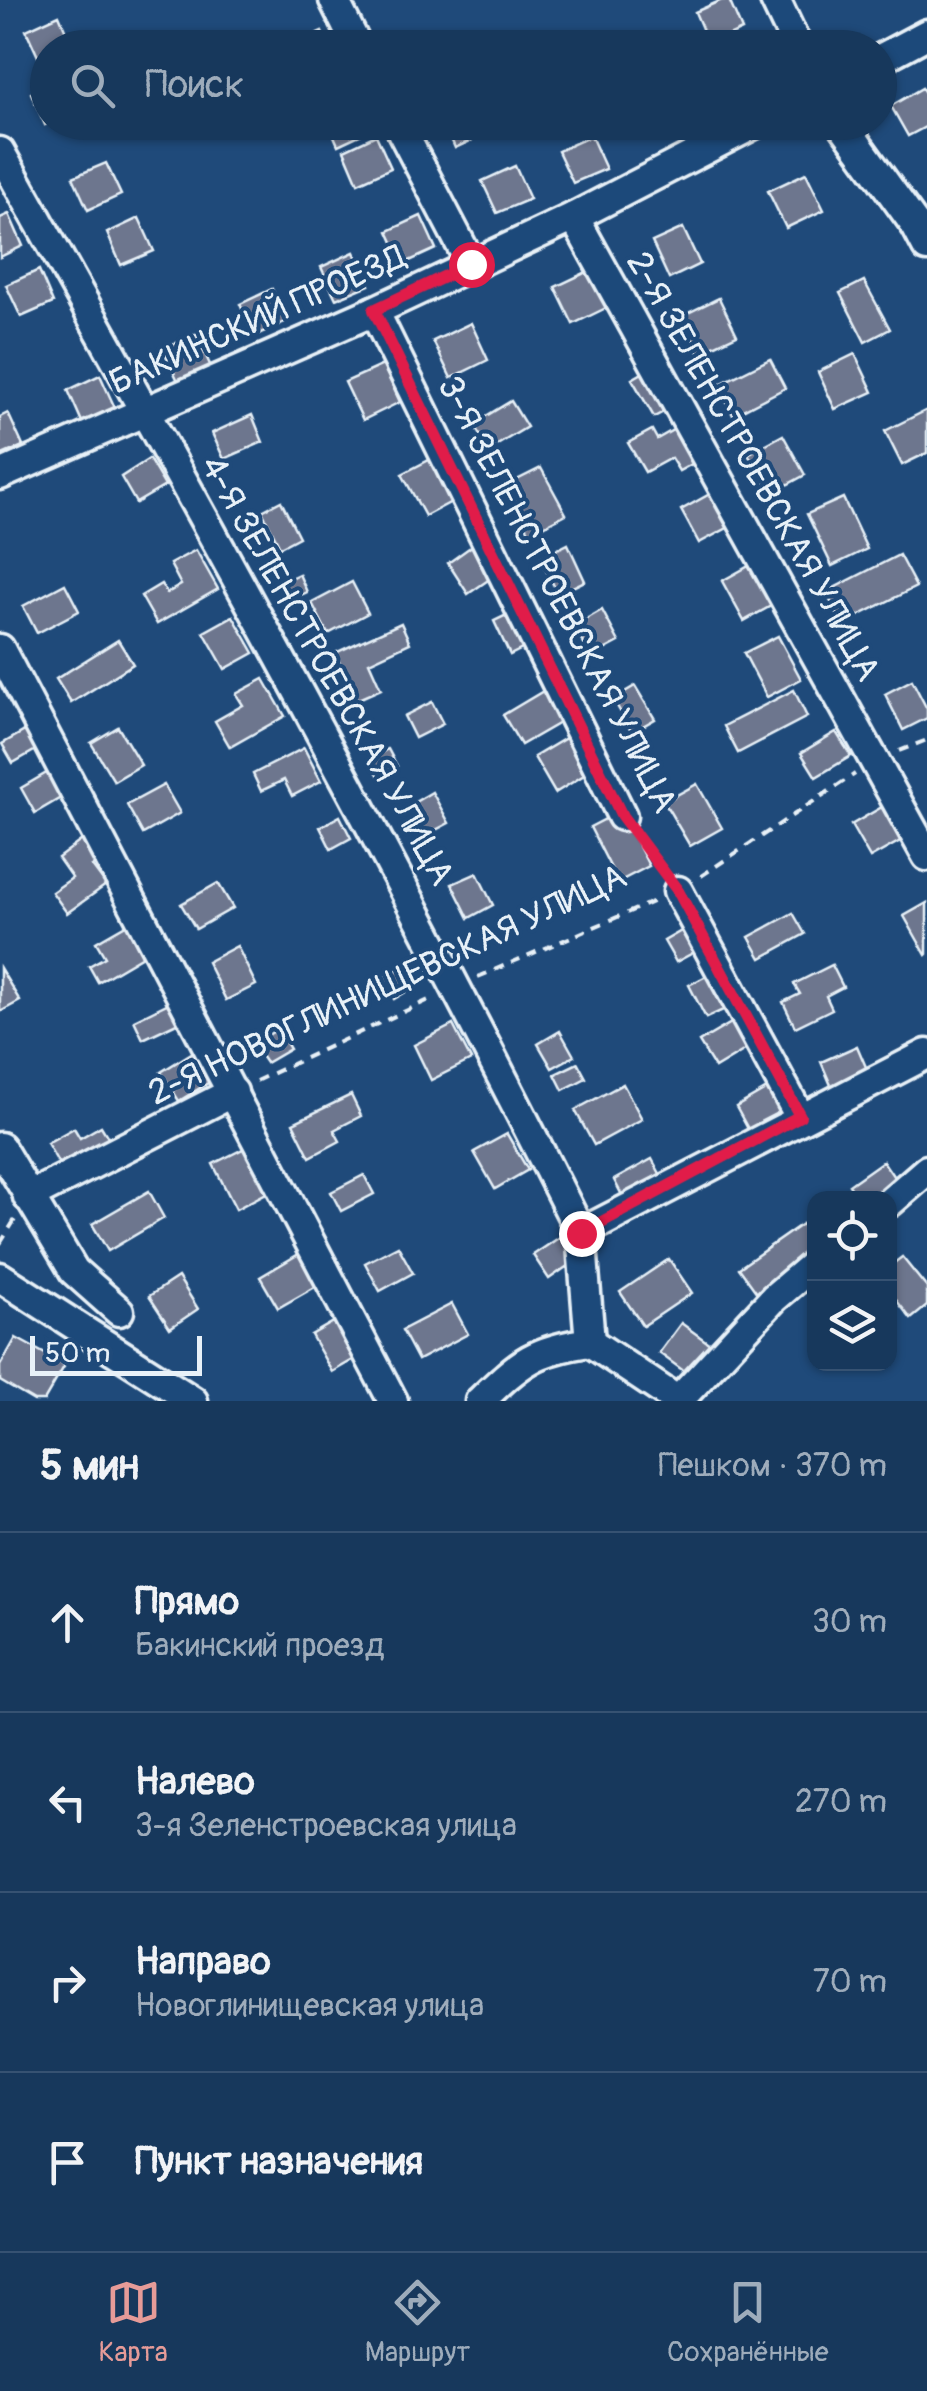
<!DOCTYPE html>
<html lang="ru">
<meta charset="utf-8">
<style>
:root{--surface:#17385c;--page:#203f62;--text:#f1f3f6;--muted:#9eacbb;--line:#365272;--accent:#e69b98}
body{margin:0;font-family:Pangolin,sans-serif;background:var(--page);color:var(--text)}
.controls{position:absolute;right:30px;bottom:30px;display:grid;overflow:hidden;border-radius:20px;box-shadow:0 2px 8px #0004}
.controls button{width:90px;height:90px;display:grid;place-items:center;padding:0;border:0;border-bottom:2px solid var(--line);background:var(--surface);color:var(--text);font:50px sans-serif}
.scale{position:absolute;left:30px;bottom:25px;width:172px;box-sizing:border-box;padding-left:10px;border:5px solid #e8f1f8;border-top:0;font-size:28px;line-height:35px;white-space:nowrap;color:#e8f1f8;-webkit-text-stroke:8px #1f4a7a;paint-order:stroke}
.stop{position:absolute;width:30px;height:30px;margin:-22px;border:8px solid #e11d48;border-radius:50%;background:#fff}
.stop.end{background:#e11d48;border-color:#fff;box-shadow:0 2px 10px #0008}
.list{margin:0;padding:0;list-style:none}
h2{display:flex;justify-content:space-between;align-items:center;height:130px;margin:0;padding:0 40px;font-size:42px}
h2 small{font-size:32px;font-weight:400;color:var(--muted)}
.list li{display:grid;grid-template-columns:65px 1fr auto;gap:30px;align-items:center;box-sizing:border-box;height:180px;padding:0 40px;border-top:2px solid var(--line)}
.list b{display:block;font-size:38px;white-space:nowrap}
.list p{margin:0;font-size:32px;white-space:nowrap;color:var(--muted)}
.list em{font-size:32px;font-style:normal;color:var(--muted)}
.icon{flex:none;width:55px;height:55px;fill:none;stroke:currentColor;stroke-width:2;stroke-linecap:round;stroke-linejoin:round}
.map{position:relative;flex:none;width:927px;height:1401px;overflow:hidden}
.search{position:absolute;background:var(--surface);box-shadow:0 2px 8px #0004;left:30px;right:30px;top:30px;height:110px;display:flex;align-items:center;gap:25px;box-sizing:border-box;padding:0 35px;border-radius:55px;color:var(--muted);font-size:38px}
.sheet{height:850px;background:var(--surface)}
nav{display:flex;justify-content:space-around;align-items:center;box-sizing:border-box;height:140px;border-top:2px solid var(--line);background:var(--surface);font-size:28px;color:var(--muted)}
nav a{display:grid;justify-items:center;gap:5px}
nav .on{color:var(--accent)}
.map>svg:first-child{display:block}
</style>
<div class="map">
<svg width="927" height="1401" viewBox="0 0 927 1401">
<rect width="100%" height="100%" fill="#1f4a7a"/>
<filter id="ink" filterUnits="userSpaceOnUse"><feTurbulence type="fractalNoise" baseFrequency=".01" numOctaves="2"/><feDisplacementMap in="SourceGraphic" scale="20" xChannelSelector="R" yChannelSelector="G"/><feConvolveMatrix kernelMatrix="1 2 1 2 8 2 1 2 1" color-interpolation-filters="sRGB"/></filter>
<g filter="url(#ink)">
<g fill="#6d768e" stroke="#e8f1f8" stroke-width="2.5">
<path d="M722,0H729L742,30L709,45L695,12Z"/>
<path d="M59,15L73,48H48V60L41,63L26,30Z"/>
<path d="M436,30L444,48H405L404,45Z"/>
<path d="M322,32L329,48H289V47Z"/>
<path d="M48,85V122H51L45,125L31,93Z"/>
<path d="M922,88L927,96V126L908,136L891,106Z"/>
<path d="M328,122H367L370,130L338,145Z"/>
<path d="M444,122H483L488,133L455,148Z"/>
<path d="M637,122H677V124L644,139Z"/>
<path d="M376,135L391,168L358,183L344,150Z"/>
<path d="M591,136L606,169L573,183L558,151Z"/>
<path d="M106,163L121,195L88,210L73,177Z"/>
<path d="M515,166L530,199L497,213L482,181Z"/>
<path d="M806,173L824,210L786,228L768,191Z"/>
<path d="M9,214L23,246L0,257V218Z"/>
<path d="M421,216L436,249L403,264L388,231Z"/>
<path d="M139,218L154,251L121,265L107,233Z"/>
<path d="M683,228L700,264L669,279L652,242Z"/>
<path d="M354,252L369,285L336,299L321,267Z"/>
<path d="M593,269L610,306L573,324L555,287Z"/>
<path d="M39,270L53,303L21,317L6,285Z"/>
<path d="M864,281L890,329L865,342L840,293Z"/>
<path d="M272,289L287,321L254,336L240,304Z"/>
<path d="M719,298L737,335L699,353L682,316Z"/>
<path d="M471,323L488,360L451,378L433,341Z"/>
<path d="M196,334L211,367L178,381L163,349Z"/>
<path d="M855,354L873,392L835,409L818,372Z"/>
<path d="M770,359L785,388L733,415L718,385Z"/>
<path d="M383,365L400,402L363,420L345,382Z"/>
<path d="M651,368L673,407L654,417L632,379Z"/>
<path d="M100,375L115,408L82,422L68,390Z"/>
<path d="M511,401L527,427L489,450L473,424Z"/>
<path d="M927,410V453L902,465L885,431Z"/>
<path d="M8,413L23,446L0,456V417Z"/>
<path d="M252,415L263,442L224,459L212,433Z"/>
<path d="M680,426L699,460L679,471L671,458L645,472L628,443L652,430L657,439Z"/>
<path d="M783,435L805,475L770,494L748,454Z"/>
<path d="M433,458L455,500L425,516L402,474Z"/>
<path d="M149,459L165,486L136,503L121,477Z"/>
<path d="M541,468L566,514L530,533L505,486Z"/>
<path d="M717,490L735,524L699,543L681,510Z"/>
<path d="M843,498L867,549L832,566L807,514Z"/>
<path d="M281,501L299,537L280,547L262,511Z"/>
<path d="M476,543L497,574L468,594L448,563Z"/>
<path d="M568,544L585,581L558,594L540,558Z"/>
<path d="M196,550L218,589L157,624L141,596L161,584L167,593L181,585L170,564Z"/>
<path d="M899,555L916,587L842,624L826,592Z"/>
<path d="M756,562L778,602L744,621L722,581Z"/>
<path d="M299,574L307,592L285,602L278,584Z"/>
<path d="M352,582L368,613L328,634L312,603Z"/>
<path d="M65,584L79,611L37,633L23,606Z"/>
<path d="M517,610L534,643L510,655L494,621Z"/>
<path d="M602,610L619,642L591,657L574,626Z"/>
<path d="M233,616L254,653L225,669L204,632Z"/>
<path d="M401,623L410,643L369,662L381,689L356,700L335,653Z"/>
<path d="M778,636L801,679L767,697L744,653Z"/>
<path d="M118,640L133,664L71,703L56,679Z"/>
<path d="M264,679L285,716L230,747L215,721L243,705L236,694Z"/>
<path d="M912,680L927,709V718L903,730L885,694Z"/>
<path d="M555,684L573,715L521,745L503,715Z"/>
<path d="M635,686L655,719L632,732L613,699Z"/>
<path d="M794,690L807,717L738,753L724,726Z"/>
<path d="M432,702L443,724L415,738L404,716Z"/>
<path d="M118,727L141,765L114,781L91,743Z"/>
<path d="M30,728L41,747L13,763L2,744Z"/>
<path d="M576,732L597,767L555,793L534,757Z"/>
<path d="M836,732L851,756L816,777L801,753Z"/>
<path d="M304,748L321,781L292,796L284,780L261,791L253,774Z"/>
<path d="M388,749L397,766L379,776L369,759Z"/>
<path d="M50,771L64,796L35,813L21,788Z"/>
<path d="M697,784L722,828L690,846L664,802Z"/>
<path d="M164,785L180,813L143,834L127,805Z"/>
<path d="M432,792L449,823L426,835L410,805Z"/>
<path d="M882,807L902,840L870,858L851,825Z"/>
<path d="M621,811L649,866L618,882L590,827Z"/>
<path d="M340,816L351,838L331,849L320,827Z"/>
<path d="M86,837L102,860L92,866L106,885L67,913L52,892L72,878L58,858Z"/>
<path d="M477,873L493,905L469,918L452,884Z"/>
<path d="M218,883L233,908L196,929L181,904Z"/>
<path d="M927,903V954L926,955L904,916Z"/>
<path d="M793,913L805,934L761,958L749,937Z"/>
<path d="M131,922L149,952L98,982L89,966L105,957L96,942Z"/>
<path d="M690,926L702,948L676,962L664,941Z"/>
<path d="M237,946L256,985L226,1000L207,962Z"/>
<path d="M416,959L427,979L394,999L382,979Z"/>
<path d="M832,965L843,987L826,996L832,1009L795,1027L783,1002L800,994L794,984Z"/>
<path d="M0,968L20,1001L0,1012Z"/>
<path d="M716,971L734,1005L706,1018L689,985Z"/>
<path d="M175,1000L183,1020L143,1039L134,1020Z"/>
<path d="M738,1019L753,1045L715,1068L699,1042Z"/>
<path d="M453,1025L471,1060L431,1080L414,1045Z"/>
<path d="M278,1029L290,1049L266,1063L253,1044Z"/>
<path d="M560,1031L574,1056L552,1068L538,1044Z"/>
<path d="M857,1046L872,1081L836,1097L821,1062Z"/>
<path d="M198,1049L216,1078L179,1101L161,1072Z"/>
<path d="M578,1063L586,1078L563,1090L555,1074Z"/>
<path d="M623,1084L642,1119L594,1145L575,1110Z"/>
<path d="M774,1085L792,1116L753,1138L736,1107Z"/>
<path d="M351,1095L361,1116L334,1130L340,1141L310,1157L293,1123Z"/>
<path d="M101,1126L112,1144L63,1171L47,1143L74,1128L80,1138Z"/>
<path d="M507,1134L528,1170L495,1189L474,1152Z"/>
<path d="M249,1146L272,1190L236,1209L213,1164Z"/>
<path d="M652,1159L670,1192L632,1214L614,1180Z"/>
<path d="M883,1161L904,1192L890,1198H858L849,1185Z"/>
<path d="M364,1175L374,1194L341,1211L331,1192Z"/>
<path d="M149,1191L164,1218L108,1251L92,1224Z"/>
<path d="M802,1224L814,1241V1263L762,1300L739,1268Z"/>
<path d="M566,1233L582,1256L549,1279L533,1255Z"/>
<path d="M398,1246L413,1273L380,1291L365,1263Z"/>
<path d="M304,1251L322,1283L278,1308L260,1277Z"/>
<path d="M902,1257L927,1288V1306L911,1319L890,1292V1266Z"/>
<path d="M669,1259L692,1293L643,1326L620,1292Z"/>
<path d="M178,1277L198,1309L170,1328L149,1296Z"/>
<path d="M452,1304L468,1334L418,1360L402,1330Z"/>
<path d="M344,1316L365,1353L332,1372L311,1335Z"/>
<path d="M681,1323L714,1347L692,1377L659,1353Z"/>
<path d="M16,1338L65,1365L44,1401H34L0,1381V1366Z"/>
</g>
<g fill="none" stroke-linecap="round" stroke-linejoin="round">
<defs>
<g id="minor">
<path d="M334,0L358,48"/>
<path d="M775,0L798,48"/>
<path d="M880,59L927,34"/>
<path d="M397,122L471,264"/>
<path d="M841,122L916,226L927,247"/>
<path d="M0,152C200,509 398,867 581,1233"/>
<path d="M574,217L927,856"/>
<path d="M374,311L622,816"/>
<path d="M0,475L374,311L574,217L758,122"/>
<path d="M0,649L393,1401"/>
<path d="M678,891L800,1117"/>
<path d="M0,1147L74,1271L119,1311"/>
<path d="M28,1197L233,1092"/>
<path d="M890,1202L927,1170"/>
<path d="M0,1277L193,1401"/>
<path d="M590,1342L678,1401L774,1298L814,1264"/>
<path d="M480,1401C521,1362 533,1350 590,1342L581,1233L927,1054"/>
</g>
</defs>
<use href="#minor" stroke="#e8f1f8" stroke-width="35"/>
<g stroke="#e8f1f8" stroke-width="4" stroke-dasharray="10 8" stroke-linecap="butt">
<path d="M899,751L927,740"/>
<path d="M637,836L664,872"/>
<path d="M701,876L855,774"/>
<path d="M478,977L657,900"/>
<path d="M256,1081L433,998"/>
<path d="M0,1244L16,1218"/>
</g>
<use href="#minor" stroke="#1f4a7a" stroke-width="28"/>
</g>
</g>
<g fill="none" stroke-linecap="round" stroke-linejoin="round" filter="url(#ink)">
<path stroke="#e11d48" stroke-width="12" d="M471,264L374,310L622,816L678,891L800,1116L581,1233"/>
</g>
<g text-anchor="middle" stroke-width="8" stroke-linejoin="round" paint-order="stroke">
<g font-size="35" fill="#e8f1f8" stroke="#1f4a7a">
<text transform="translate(257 319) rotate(-24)" y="12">БАКИНСКИЙ ПРОЕЗД</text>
<text transform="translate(754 466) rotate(61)" y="12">2-Я ЗЕЛЕНСТРОЕВСКАЯ УЛИЦА</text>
<text transform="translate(558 594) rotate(63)" y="12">3-Я ЗЕЛЕНСТРОЕВСКАЯ УЛИЦА</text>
<text transform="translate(328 670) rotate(61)" y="12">4-Я ЗЕЛЕНСТРОЕВСКАЯ УЛИЦА</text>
<text transform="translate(387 984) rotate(-25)" y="12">2-Я НОВОГЛИНИЩЕВСКАЯ УЛИЦА</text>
</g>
</g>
</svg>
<div class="controls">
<button><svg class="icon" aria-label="locate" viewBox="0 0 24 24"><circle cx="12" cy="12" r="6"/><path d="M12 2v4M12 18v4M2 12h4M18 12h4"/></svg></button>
<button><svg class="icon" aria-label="layers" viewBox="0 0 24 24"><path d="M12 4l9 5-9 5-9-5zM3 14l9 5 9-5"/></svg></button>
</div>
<div class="scale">50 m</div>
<div class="stop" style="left:471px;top:264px"></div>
<div class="stop end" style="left:581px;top:1233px"></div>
<div class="search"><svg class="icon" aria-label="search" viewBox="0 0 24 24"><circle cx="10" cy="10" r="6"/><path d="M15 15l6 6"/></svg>Поиск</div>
</div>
<section class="sheet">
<h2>5 мин<small>Пешком · 370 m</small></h2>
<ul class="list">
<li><svg class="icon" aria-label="ahead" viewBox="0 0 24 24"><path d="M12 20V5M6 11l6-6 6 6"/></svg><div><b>Прямо</b><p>Бакинский проезд</p></div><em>30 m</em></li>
<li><svg class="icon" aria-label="left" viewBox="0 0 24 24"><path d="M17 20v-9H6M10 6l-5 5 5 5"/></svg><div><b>Налево</b><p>3-я Зеленстроевская улица</p></div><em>270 m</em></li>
<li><svg class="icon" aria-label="right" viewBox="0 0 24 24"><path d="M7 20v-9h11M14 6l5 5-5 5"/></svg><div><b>Направо</b><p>Новоглинищевская улица</p></div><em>70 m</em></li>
<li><svg class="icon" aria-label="arrive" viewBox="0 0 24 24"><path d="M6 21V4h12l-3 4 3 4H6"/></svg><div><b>Пункт назначения</b></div></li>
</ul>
</section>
<nav>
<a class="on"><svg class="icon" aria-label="map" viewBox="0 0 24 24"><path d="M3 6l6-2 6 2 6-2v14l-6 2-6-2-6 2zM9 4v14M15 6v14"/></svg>Карта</a>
<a><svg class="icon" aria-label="directions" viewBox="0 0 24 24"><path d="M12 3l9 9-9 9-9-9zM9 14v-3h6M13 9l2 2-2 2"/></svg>Маршрут</a>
<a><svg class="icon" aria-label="saved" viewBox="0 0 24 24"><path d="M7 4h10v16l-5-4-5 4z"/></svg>Сохранённые</a>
</nav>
